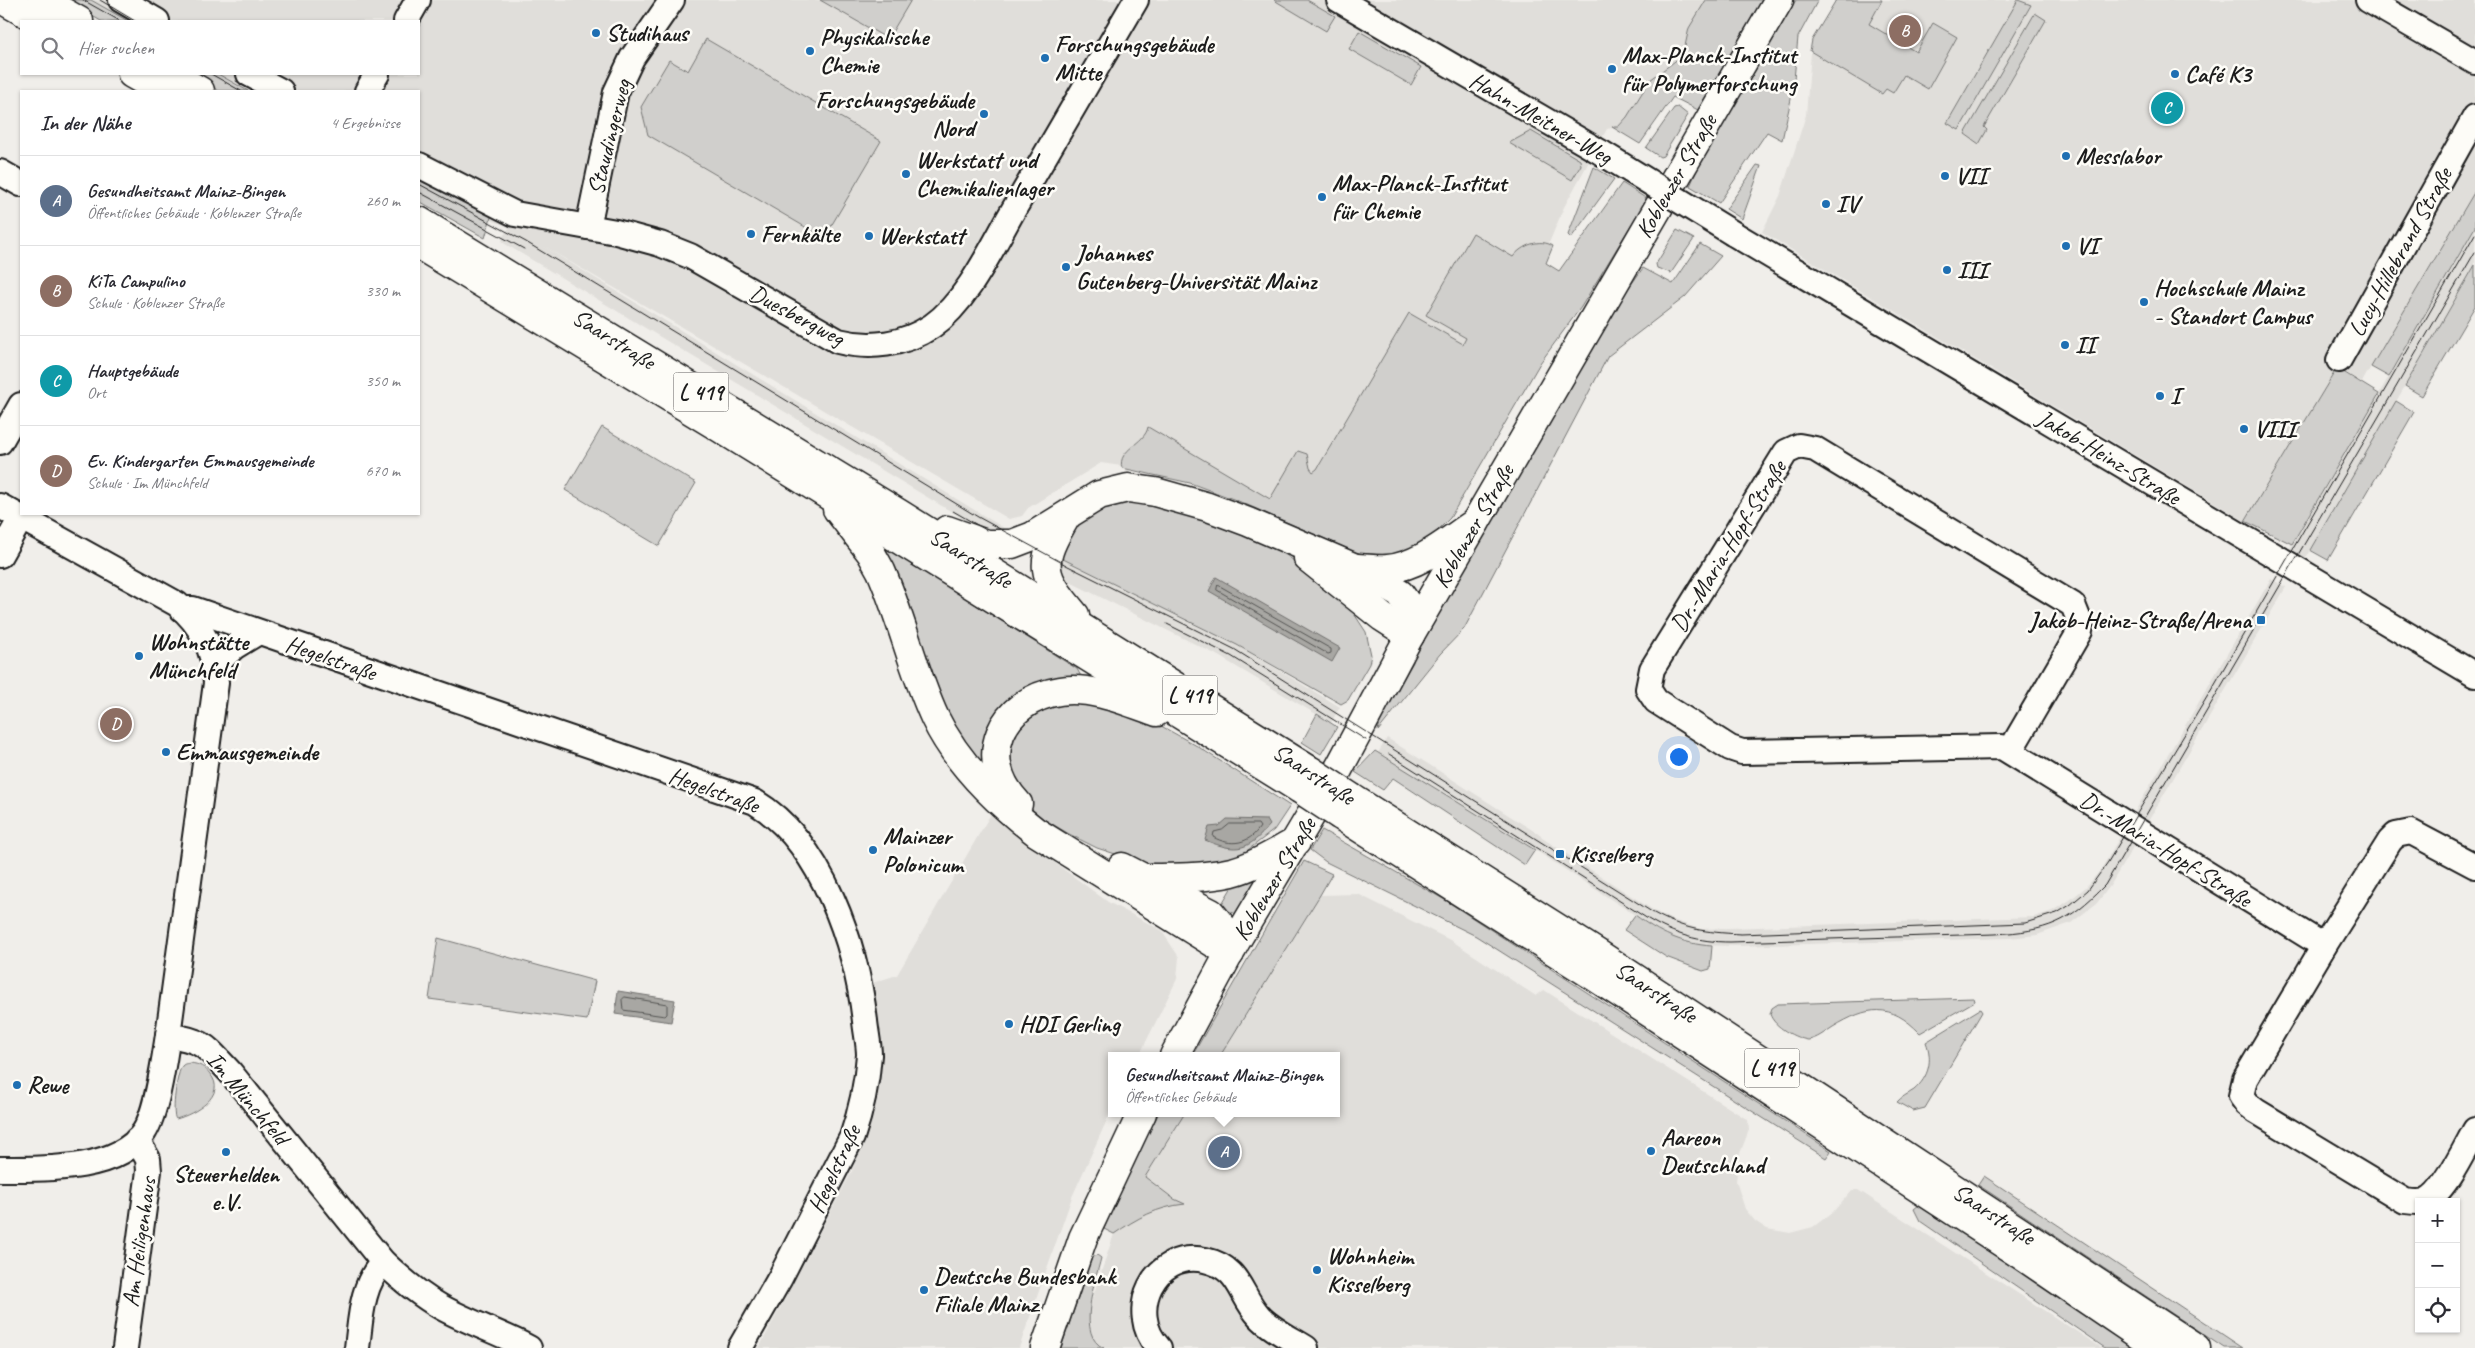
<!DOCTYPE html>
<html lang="de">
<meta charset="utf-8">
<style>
:root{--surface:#fff;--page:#f7f7f7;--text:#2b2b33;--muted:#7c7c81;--line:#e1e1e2;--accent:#0b8043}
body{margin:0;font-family:Caveat,sans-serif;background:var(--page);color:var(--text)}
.controls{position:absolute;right:15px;bottom:15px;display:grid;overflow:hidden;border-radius:0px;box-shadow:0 1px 4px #0004}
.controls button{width:45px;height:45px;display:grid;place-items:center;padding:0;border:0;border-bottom:1px solid var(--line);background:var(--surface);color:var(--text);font:25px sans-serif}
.you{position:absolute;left:1678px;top:756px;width:18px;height:18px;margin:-12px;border:4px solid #fff;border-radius:50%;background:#1a73e8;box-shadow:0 0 0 8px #1a73e833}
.badge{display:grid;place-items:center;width:32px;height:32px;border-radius:50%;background:var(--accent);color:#fff;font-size:16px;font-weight:700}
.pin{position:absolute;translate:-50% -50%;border:2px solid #fff;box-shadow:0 1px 5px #0006}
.popup{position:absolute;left:1108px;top:1052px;width:232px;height:65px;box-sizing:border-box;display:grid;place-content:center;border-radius:0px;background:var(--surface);filter:drop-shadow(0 1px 4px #0005);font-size:16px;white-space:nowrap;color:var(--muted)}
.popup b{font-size:19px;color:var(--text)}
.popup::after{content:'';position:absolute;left:50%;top:100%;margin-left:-10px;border:10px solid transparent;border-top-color:var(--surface)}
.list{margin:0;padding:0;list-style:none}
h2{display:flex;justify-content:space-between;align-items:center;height:65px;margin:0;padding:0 20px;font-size:21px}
h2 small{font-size:16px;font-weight:400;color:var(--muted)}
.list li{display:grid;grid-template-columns:32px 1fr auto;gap:15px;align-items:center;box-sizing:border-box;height:90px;padding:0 20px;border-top:1px solid var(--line)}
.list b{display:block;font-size:19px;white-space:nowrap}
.list p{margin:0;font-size:16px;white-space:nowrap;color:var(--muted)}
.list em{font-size:16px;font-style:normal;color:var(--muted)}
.icon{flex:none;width:28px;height:28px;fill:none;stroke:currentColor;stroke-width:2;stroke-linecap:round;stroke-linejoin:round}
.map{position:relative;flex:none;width:2475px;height:1348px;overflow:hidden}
.search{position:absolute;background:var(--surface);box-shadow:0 1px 4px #0004;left:20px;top:20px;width:400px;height:55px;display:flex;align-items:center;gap:12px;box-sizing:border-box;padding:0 18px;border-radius:0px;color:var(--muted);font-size:19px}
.panel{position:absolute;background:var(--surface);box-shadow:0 1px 4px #0004;left:20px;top:90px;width:400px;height:425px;border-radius:0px}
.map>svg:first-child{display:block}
</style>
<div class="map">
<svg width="2475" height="1348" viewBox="0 0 2475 1348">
<rect width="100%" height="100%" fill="#f0eeea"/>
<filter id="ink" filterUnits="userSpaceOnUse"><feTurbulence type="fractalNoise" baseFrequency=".02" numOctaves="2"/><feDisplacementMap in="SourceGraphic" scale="10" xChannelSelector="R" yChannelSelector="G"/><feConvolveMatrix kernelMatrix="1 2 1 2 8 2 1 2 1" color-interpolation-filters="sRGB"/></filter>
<g filter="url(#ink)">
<g fill="#e0deda">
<path d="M77,0H1739L1709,50L1650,80L1627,117L1618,127L1607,129L1564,207L1549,243L1553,246L1546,263L1559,271L1318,526L1242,484L1101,463L1028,508L1022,516L1009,519L543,246L1017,536L997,539L502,242L503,236L510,227L491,220L485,230L419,194V91H234L204,74H419V21H114Z"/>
<path d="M1836,0H2475V191L2362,382L2337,368L2245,521L1762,232L1780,196L1806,115L1812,40Z"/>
<path d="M2475,227V265L2305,559L2289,550Z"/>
<path d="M1053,554L1237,645L1340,707L1337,712L1331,723L1215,654L1054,574Z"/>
<path d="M2271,579L2286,587L2110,886L2097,903L2071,923L2037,935L2009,938L1736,946L1696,945L1670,937L1658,930L1535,850L1378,753L1387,738L1540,835L1542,838L1653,910L1670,919L1700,929L2034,917L2052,911L2070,900L2086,887L2100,871Z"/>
<path d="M992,812L1025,841L1108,902L1161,930L1179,957L1177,979L1139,1056H1112L1111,1111L1072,1197L1019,1348H759L852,1171L868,1131L875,1103L879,1067L878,1013L872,983L897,975Z"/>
<path d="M1358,894L1452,941L1536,996L1544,990L1748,1120L1749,1130L1739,1156L1736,1181L1745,1209L1755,1221L1767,1229L1790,1233L1813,1227L1833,1212L1852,1190H1858L2102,1348H1079L1089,1308L1114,1234L1145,1177L1185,1113H1336V1056H1220L1320,895Z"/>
</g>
<g fill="#d0cfcc" stroke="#767674">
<path d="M65,0H91L128,21H101Z"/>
<path d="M820,0H911L888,39Z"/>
<path d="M1274,0H1307L1335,16L1326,31Z"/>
<path d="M1706,0H1762L1698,110L1673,97L1640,144L1612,127H1618L1627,117L1650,80L1683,55L1689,28Z"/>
<path d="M1796,0H1818L1798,37L1793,90L1782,140L1767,132L1719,203L1690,186L1719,120L1747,73L1753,74Z"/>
<path d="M1836,0H1882L1869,24L1916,52L1933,23L1957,37L1928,89L1904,75L1893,93L1886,89L1882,94L1810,51L1812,40Z"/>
<path d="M2018,0L2031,5L1959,130L1947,123Z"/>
<path d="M2035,13L2046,20L1984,127L1987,130L1979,144L1965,134Z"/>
<path d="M1359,31L1421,67L1411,85L1349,49Z"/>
<path d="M706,39L881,141L824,238L648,135L641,107L669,60L688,71Z"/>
<path d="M190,74H218L248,91H219Z"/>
<path d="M1678,107L1688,115L1663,156L1660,157L1646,148L1674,108Z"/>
<path d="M1531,131L1580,160L1581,165L1572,180L1509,143Z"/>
<path d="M1757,165L1761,166L1742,219L1726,209Z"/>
<path d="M1594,167L1614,179L1571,238L1568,235Z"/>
<path d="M419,174L490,212L491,217L485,238L419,201Z"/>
<path d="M1622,183L1647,199L1581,307L1540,363L1450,518L1421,547L1390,555L1357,553L1236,500L1190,483L1122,468C1117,449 1145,444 1148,427L1270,499L1298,451L1307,454L1310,468L1313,472L1317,469L1409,313L1463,344L1466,338L1426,315L1473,233L1513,257C1522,245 1540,238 1553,246L1546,263L1559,271Z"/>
<path d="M2475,191V227L2389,377L2371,367Z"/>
<path d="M1677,230L1694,239L1671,273L1657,268L1656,264Z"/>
<path d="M1700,244L1721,256L1685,297L1608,356L1464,629L1440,654L1378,731L1381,718L1413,662V656L1620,300L1643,268L1673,284Z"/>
<path d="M2475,265V306L2422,396L2405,386Z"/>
<path d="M2337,368L2379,394L2292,544L2245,521Z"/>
<path d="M2396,401L2414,412L2328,560L2310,550Z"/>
<path d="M602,427L696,483L659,546L565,490Z"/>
<path d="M1148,500L1271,544L1343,597L1366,632L1371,655L1369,664L1348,700L1341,704L1237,645L1053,554L1077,522L1112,502Z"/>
<path d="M885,547L1077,669L1083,680L1040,682L988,774C938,725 909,626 883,561Z"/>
<path d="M1073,697L1154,722L1197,746L1290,806L1274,830L1227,866L1164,867L1140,862L1097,848L1069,834L1044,819L1024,803L1009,783L1011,727L1019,715Z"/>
<path d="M1317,714L1337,727L1321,754L1302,742Z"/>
<path d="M1375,751L1535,850L1525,865L1393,778L1383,790L1355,772Z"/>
<path d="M1322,830L1445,900L1831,1151L1826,1158L1476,936L1326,862L1310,850Z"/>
<path d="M1304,861L1332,874L1320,895L1220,1056H1192Z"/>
<path d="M1264,867L1236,914L1220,907L1239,875Z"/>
<path d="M1635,915C1659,933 1682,944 1712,946L1710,969L1703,971L1666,957L1624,930Z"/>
<path d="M438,938L595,981L587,1020L429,999Z"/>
<path d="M1974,998L1975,1001L1920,1033C1890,1002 1868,1006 1833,1027C1825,1032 1817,1039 1808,1040C1795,1038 1774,1027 1770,1014L1772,1008L1778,1004Z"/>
<path d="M1980,1009L1982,1012L1925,1108L1913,1111L1897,1102C1901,1097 1908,1094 1914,1090C1929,1077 1933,1060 1926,1042Z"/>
<path d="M190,1063C199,1064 205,1067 210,1074C228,1095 195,1114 176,1119C171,1114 177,1072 182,1066C185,1063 186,1064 190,1063Z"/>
<path d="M1159,1113H1185L1145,1177L1174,1199L1185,1204C1157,1207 1137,1218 1114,1234L1104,1229L1130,1165Z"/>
<path d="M1984,1176L2243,1348H2224L1989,1192L1978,1185Z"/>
<path d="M1919,1205L2135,1348H2105L1920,1221L1914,1209Z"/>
<path d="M1097,1255L1101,1258C1095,1282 1076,1336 1104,1348H1061L1092,1257Z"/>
</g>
<g fill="#a8a7a3" stroke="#706f6d">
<path d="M1216,577L1340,648L1332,662L1209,591Z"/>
<path d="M1227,819L1267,820L1270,825C1248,850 1238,854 1205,840L1209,827L1219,826Z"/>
<path d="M618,991L675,1000L671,1022L615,1014Z"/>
</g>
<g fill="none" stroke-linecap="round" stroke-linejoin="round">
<g stroke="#545452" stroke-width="1">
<path d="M1218,585L1331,649V653L1328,654L1217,590Z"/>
<path d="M1230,824H1258L1260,827C1249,844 1231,847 1213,837L1214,832L1222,830Z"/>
<path d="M625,997L667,1004V1014L665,1016L623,1010L622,1000Z"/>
</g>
<defs>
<g id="minor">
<path d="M121,0L157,21"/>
<path d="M1339,0L1602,153"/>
<path d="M2368,0L2475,62"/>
<path d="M406,21L418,0"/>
<path d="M249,74L281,91"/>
<path d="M367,91L377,74"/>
<path d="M419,165L515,214L616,232L660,244L690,256L838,341C870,349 904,345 932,326C968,301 992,247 1014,209C1055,140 1095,70 1136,0"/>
<path d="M0,172L21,184"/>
<path d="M588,227L616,92L632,58L672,0"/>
<path d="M1734,234L2475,675"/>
<path d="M2339,360L2475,117"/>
<path d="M0,442L21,405"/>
<path d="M0,506L177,604C202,625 215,651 216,683L168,1035C164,1060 157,1112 144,1132C117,1172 42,1169 0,1169"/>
<path d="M0,555L21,518"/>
<path d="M182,609H193L755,802C823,843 856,946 865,1021C866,1032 869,1044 869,1055C867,1082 861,1111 852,1137L780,1278L740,1348"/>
<path d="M215,665L234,647L257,633"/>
<path d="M2010,751L2080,631L2081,625L2073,605L1815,449L1799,446L1786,452L1652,669L1648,689L1656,701L1730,748L1742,752L2002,747L2324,946"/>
<path d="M2475,866L2411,832L2396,835L2390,841L2324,946L2245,1079L2241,1096L2247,1104L2256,1111L2405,1201C2412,1202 2419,1203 2425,1201C2444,1194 2465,1148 2475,1130"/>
<path d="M168,1035C205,1041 205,1046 230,1072L383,1262C401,1279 420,1295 441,1307C470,1323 501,1333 529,1348"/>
<path d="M125,1348L149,1171L148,1159L137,1140"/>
<path d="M357,1348C361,1317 361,1286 383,1262"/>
<path d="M1159,1348C1125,1312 1154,1249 1205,1260C1241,1268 1239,1294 1259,1316C1271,1329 1290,1338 1306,1348"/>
</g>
<g id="major">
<path d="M1174,1056L1236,941L1339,768L1410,635L1779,0"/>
<path d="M1045,1348L1083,1238L1142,1113"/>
</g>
<g id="highway">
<path d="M3,0L40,21"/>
<path d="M42,0L79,21"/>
<path d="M132,74L162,91"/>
<path d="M170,74L200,91"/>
<path d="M419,221L898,513L1311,771"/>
<path d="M419,245L712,423L1300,789"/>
<path d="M837,509L871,553L881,571C902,619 913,671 935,718C957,764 997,802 1036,832L1230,953"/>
<path d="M1066,517C1038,564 1040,574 1075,615"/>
<path d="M947,530L986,544H1012L1033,536L1099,495L1128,488L1155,492L1208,507L1248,522L1353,567L1388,587L1400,594L1407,604L1410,635"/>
<path d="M1308,558L1382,617L1410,635"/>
<path d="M1356,568C1366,568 1378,570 1388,569C1420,566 1449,540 1475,523"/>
<path d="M1352,798L1597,953L2196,1348"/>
<path d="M1018,804C974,758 1001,700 1060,691C1092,686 1128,702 1157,712"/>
<path d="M1341,816L1595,977L2021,1255L2158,1348"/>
<path d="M1122,867L1211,913L1224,929L1230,953"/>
<path d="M1146,878C1174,878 1205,878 1232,872C1255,866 1275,853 1296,842"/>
</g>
</defs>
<use href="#minor" stroke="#1c1c1c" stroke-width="28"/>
<use href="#major" stroke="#1c1c1c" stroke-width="31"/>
<use href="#highway" stroke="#1c1c1c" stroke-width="31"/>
<use href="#minor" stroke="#fdfcf7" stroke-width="24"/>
<use href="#major" stroke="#fdfcf7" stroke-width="28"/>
<use href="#highway" stroke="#fdfcf7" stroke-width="28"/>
<g stroke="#1c1c1c" stroke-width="1">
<path d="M83,0L120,21"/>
<path d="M100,0L135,21"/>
<path d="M211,74L241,91"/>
<path d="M236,81L253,91"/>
<path d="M419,184L526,242L978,517L1068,566L1234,649L1652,912C1685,930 1704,932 1741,934L2025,923L2057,913L2070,905L2088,890L2108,862L2213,687L2475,234"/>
<path d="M419,192L524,249"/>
<path d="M953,511L986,530"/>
<path d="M1167,624L1231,656L1366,740"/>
<path d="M1389,754L1648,919C1675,935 1699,942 1730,942L1995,934C2048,931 2068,923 2105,885L2475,252"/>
</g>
<defs>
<path id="minor-bridge" d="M1602,153L1734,234"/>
<g id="highway-bridge">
<path d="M1311,771L1352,798"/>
<path d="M1300,789L1341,816"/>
</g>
</defs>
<use href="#minor-bridge" stroke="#1c1c1c" stroke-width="28" stroke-linecap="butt"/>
<use href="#highway-bridge" stroke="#1c1c1c" stroke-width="31" stroke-linecap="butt"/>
<use href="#minor-bridge" stroke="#fdfcf7" stroke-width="24"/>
<use href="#highway-bridge" stroke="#fdfcf7" stroke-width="28"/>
</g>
</g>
<g fill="#1f6fb2" stroke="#fdfcf7" stroke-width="2">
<circle cx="596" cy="33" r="5"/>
<circle cx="810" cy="51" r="5"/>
<circle cx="1045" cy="58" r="5"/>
<circle cx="1612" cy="69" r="5"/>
<circle cx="2175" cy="74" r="5"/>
<circle cx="984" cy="114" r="5"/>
<circle cx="2066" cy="156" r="5"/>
<circle cx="906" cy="174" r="5"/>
<circle cx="1945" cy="176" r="5"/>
<circle cx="1322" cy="197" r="5"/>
<circle cx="1826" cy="204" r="5"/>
<circle cx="751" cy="234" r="5"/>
<circle cx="869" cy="236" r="5"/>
<circle cx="2066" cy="246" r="5"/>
<circle cx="1066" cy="267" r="5"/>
<circle cx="1947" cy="270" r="5"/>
<circle cx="2144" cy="302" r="5"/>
<circle cx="2065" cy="345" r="5"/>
<circle cx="2160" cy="396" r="5"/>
<circle cx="2244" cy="429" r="5"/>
<rect x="2256" y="615" width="10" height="10" rx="2.5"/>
<circle cx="139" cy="656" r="5"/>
<circle cx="166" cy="752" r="5"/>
<circle cx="873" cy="850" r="5"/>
<rect x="1555" y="849" width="10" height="10" rx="2.5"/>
<circle cx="1009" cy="1024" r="5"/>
<circle cx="17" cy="1085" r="5"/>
<circle cx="1651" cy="1151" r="5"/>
<circle cx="226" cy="1152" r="5"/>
<circle cx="1317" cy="1270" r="5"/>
<circle cx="924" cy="1290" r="5"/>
</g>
<g text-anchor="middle" stroke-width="5" stroke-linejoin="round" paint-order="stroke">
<g fill="#fdfcf7" stroke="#605f5e" stroke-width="1">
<rect x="673.5" y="372.5" width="55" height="39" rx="4"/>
<rect x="1162.5" y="675.5" width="55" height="39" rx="4"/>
<rect x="1744.5" y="1048.5" width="55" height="39" rx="4"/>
</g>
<g font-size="22" font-weight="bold" fill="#1c1c1c">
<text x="701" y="400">L 419</text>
<text x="1190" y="703">L 419</text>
<text x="1772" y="1076">L 419</text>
</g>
<g font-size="24" font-weight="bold" fill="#1c1c1c" stroke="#fdfcf7" text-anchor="start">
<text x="606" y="41">Studihaus</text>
<text x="820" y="45">Physikalische<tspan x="820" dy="28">Chemie</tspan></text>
<text x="1055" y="52">Forschungsgebäude<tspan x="1055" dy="28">Mitte</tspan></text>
<text x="1622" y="63">Max-Planck-Institut<tspan x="1622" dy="28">für Polymerforschung</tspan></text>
<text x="2185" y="82">Café K3</text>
<text x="974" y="108" text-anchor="end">Forschungsgebäude<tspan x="974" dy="28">Nord</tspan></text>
<text x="2076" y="164">Messlabor</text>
<text x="916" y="168">Werkstatt und<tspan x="916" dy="28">Chemikalienlager</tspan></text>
<text x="1955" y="184">VII</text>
<text x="1332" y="191">Max-Planck-Institut<tspan x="1332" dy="28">für Chemie</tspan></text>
<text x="1836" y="212">IV</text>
<text x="761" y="242">Fernkälte</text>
<text x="879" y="244">Werkstatt</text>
<text x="2076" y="254">VI</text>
<text x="1076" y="261">Johannes<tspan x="1076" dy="28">Gutenberg-Universität Mainz</tspan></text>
<text x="1957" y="278">III</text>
<text x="2154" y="296">Hochschule Mainz<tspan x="2154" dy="28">- Standort Campus</tspan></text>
<text x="2075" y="353">II</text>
<text x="2170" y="404">I</text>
<text x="2254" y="437">VIII</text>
<text x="2251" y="628" text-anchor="end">Jakob-Heinz-Straße/Arena</text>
<text x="149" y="650">Wohnstätte<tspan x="149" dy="28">Münchfeld</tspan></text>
<text x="176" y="760">Emmausgemeinde</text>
<text x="883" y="844">Mainzer<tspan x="883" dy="28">Polonicum</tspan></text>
<text x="1570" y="862">Kisselberg</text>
<text x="1019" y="1032">HDI Gerling</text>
<text x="27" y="1093">Rewe</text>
<text x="1661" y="1145">Aareon<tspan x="1661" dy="28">Deutschland</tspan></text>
<text x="226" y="1182" text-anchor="middle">Steuerhelden<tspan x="226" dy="28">e.V.</tspan></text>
<text x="1327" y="1264">Wohnheim<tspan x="1327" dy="28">Kisselberg</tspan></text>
<text x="934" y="1284">Deutsche Bundesbank<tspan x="934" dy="28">Filiale Mainz</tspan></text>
</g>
<g font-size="24" fill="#1c1c1c" stroke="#fdfcf7">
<text transform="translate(1541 118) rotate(30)" y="8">Hahn-Meitner-Weg</text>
<text transform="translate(609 137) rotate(-76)" y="8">Staudingerweg</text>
<text transform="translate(1676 176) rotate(-60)" y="8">Koblenzer Straße</text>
<text transform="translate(2400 252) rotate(-61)" y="8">Lucy-Hillebrand Straße</text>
<text transform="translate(797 315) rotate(28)" y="8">Duesbergweg</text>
<text transform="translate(614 339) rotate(32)" y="8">Saarstraße</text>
<text transform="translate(2109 457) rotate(31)" y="8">Jakob-Heinz-Straße</text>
<text transform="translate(1473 526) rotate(-60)" y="8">Koblenzer Straße</text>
<text transform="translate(1728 546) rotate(-58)" y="8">Dr.-Maria-Hopf-Straße</text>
<text transform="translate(971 558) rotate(32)" y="8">Saarstraße</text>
<text transform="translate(331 658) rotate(19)" y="8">Hegelstraße</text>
<text transform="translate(1314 774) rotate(33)" y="8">Saarstraße</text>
<text transform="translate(714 790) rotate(20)" y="8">Hegelstraße</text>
<text transform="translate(2166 849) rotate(32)" y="8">Dr.-Maria-Hopf-Straße</text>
<text transform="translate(1274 879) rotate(-59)" y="8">Koblenzer Straße</text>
<text transform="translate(1656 992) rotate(33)" y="8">Saarstraße</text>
<text transform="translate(248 1098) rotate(50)" y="8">Im Münchfeld</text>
<text transform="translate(834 1169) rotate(-65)" y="8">Hegelstraße</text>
<text transform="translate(1994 1214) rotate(33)" y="8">Saarstraße</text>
<text transform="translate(139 1242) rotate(-82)" y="8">Am Heiligenhaus</text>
</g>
</g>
</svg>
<div class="controls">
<button>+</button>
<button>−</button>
<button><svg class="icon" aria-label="locate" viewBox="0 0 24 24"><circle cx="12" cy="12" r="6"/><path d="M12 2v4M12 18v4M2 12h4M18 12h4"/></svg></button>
</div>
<div class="you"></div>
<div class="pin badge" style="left:1224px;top:1152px;background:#5c6f8a">A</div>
<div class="popup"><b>Gesundheitsamt Mainz-Bingen</b>Öffentliches Gebäude</div>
<div class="pin badge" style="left:1905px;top:31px;background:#8d6e63">B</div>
<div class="pin badge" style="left:2167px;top:108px;background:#0f9aa8">C</div>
<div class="pin badge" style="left:116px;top:724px;background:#8d6e63">D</div>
<div class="search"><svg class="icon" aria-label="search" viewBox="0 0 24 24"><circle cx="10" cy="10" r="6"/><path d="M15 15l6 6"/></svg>Hier suchen</div>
<section class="panel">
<h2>In der Nähe<small>4 Ergebnisse</small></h2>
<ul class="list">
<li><span class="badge" style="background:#5c6f8a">A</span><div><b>Gesundheitsamt Mainz-Bingen</b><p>Öffentliches Gebäude · Koblenzer Straße</p></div><em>260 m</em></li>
<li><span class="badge" style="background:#8d6e63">B</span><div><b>KiTa Campulino</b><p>Schule · Koblenzer Straße</p></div><em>330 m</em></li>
<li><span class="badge" style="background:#0f9aa8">C</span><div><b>Hauptgebäude</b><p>Ort</p></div><em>350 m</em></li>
<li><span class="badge" style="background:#8d6e63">D</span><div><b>Ev. Kindergarten Emmausgemeinde</b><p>Schule · Im Münchfeld</p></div><em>670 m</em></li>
</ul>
</section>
</div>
